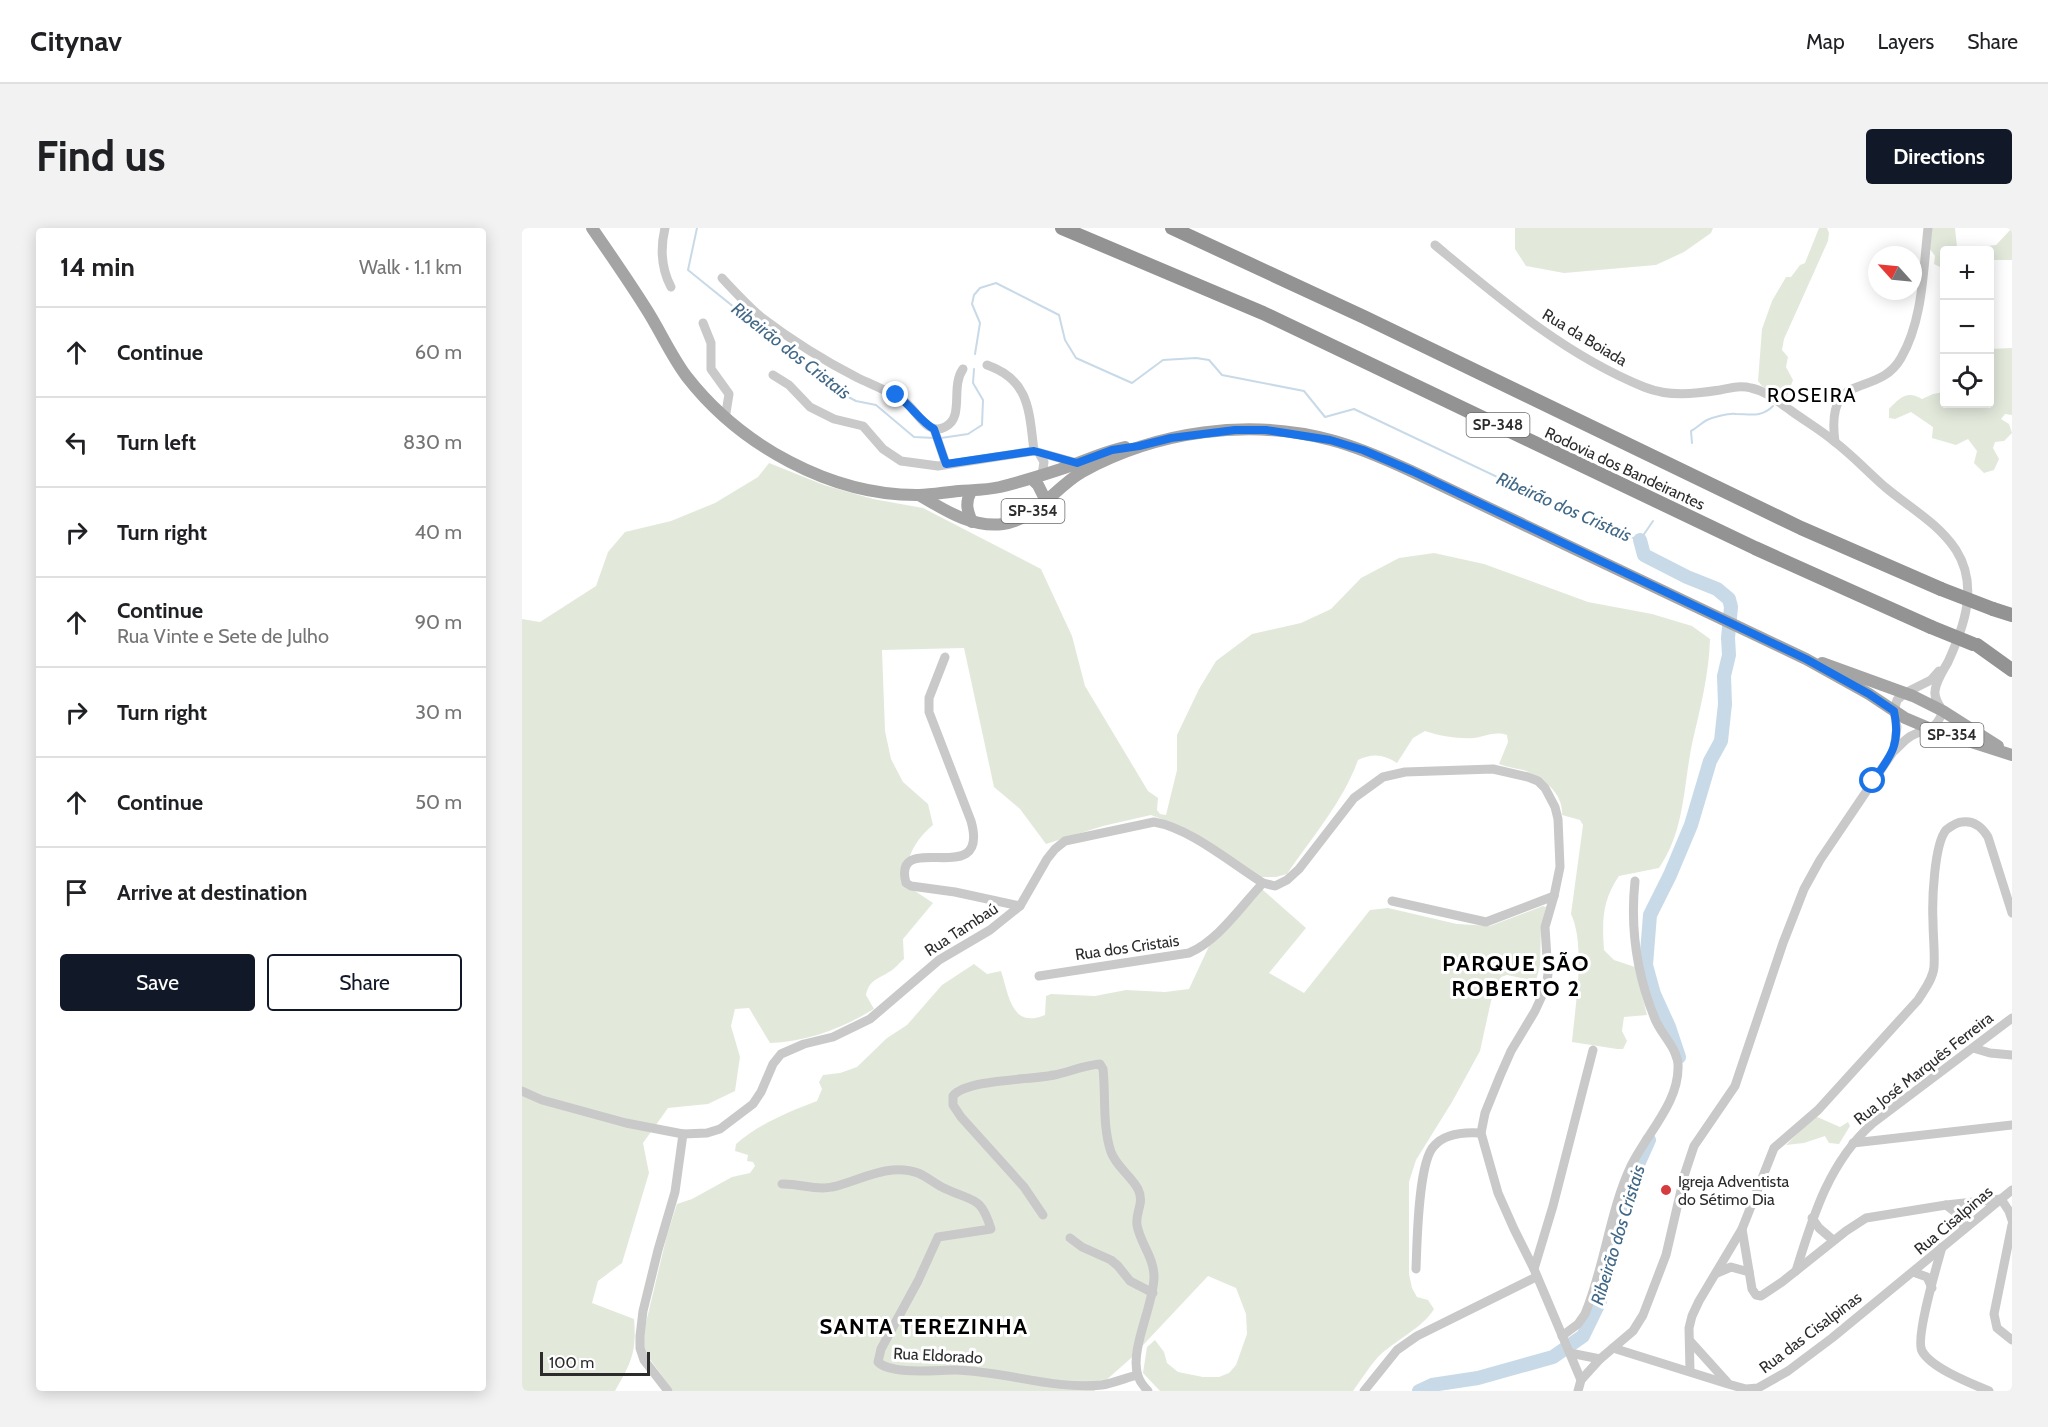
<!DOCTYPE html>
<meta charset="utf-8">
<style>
:root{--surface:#fff;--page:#f2f2f2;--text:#202124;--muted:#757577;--line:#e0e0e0;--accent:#111827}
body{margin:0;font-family:Cabin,sans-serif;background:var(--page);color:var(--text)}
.controls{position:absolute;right:18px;top:18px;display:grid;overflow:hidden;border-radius:6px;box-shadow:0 3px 15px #0003}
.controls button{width:54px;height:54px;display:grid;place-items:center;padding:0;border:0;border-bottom:2px solid var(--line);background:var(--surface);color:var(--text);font:30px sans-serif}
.compass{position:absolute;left:1346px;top:18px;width:54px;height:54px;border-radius:50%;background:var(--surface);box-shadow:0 3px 15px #0003;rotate:297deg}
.scale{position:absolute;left:18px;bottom:15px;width:110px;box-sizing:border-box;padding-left:6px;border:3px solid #2c2c2c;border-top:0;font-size:16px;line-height:21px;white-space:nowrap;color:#2c2c2c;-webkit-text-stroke:4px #fff;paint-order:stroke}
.stop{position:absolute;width:18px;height:18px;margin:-14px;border:4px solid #1a73e8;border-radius:50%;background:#fff}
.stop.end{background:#1a73e8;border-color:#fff;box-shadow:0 2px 6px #0008}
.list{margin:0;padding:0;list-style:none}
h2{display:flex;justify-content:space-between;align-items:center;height:78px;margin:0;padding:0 24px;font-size:26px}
h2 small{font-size:20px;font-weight:400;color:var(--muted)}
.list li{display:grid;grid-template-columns:39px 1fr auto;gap:18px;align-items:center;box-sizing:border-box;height:90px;padding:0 24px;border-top:2px solid var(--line)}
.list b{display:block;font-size:22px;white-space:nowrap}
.list p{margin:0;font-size:20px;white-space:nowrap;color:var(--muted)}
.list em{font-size:20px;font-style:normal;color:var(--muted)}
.actions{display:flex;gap:12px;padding:18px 24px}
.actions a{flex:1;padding:14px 0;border:2px solid var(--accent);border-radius:6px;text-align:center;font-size:21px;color:var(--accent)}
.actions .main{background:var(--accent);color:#fff}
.icon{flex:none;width:33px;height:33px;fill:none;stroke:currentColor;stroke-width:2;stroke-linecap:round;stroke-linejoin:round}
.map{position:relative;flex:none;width:1490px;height:1163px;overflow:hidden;border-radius:6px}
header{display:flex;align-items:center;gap:36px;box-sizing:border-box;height:84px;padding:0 30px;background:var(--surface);border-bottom:2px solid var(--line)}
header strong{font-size:28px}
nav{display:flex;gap:33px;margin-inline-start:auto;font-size:21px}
.intro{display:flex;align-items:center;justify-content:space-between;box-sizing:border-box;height:144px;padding:0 36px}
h1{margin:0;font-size:42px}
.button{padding:15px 27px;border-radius:6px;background:var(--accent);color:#fff;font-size:21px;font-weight:700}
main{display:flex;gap:36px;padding:0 36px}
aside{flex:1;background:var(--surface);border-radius:6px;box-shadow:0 3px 15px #0003}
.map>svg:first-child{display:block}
</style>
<header>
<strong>Citynav</strong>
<nav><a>Map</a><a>Layers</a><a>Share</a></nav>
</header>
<div class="intro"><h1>Find us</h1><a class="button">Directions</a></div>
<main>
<aside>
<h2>14 min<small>Walk · 1.1 km</small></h2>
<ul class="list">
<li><svg class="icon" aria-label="ahead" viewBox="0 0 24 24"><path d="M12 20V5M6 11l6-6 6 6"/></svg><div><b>Continue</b></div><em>60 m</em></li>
<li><svg class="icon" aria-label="left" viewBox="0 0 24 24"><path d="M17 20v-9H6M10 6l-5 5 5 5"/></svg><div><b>Turn left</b></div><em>830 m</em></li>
<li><svg class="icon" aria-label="right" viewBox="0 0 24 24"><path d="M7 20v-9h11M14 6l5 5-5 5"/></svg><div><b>Turn right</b></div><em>40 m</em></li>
<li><svg class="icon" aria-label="ahead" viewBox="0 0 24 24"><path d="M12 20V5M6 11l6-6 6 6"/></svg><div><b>Continue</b><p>Rua Vinte e Sete de Julho</p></div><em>90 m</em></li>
<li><svg class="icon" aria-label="right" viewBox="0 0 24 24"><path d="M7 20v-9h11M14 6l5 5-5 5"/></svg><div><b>Turn right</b></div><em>30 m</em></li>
<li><svg class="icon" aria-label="ahead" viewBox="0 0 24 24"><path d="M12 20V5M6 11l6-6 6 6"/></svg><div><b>Continue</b></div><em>50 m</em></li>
<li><svg class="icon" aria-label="arrive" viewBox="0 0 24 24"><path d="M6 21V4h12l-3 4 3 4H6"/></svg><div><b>Arrive at destination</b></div></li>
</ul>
<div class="actions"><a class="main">Save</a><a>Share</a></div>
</aside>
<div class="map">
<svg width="1490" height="1163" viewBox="0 0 1490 1163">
<rect width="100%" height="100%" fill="#fff"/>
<g fill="#e2e9db">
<path d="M993,0H1191L1189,5L1162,24L1134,37L1042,45L1004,38L993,21Z"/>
<path d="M1297,0H1305L1307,5L1306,13L1262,111L1260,122L1266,129L1264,139L1271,152L1264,171H1259L1240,158L1236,153L1240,101L1250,73L1264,49H1269L1278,37L1283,35Z"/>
<path d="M1409,0H1433L1435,19L1438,21L1474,17L1490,0V32H1468V22H1422V30L1418,39L1412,36L1413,28L1408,21Z"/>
<path d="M1490,120V187L1483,186L1479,191L1487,196L1490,205L1482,213L1473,214L1471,220L1477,231L1472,242L1462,245L1452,235L1455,223L1446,211L1434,217L1410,210L1411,199L1389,184L1373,191L1367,190V181C1378,170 1385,162 1400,171L1411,166L1422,164V176H1468V121Z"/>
<path d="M247,235L302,257L351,271L401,280L519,341L550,408L563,458L626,563L636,570L635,582L638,586L644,587L655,542V507L677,461L694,433L730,406L779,395L809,381L839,350L877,330L912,325L962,336L1066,374L1130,386L1170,398L1188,411C1187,447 1178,481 1170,516C1161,560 1163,602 1137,640L1097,648C1080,673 1080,693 1082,722L1092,732L1113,739L1125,787L1102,789L1100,803L1105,813L1101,821H1095L1050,814C1053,779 1064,718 1049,686L1061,597L1058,592L1040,587C1042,566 1020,548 1001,542C993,540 985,539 977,536L986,514L985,507C973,503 964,508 952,510C936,511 917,508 903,503L891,510L875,535C862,526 850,525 836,532C821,574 790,609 765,646L754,649H736L652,596L629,587L581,598L524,616L498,581L472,559L442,420L360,422L363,503L369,531L381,554L406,576L411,597C390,615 386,629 381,655L411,675L381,711L382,731C377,735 373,741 367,744C356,751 347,752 344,767L352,781C321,800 285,814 248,815L227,780L213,781L209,798L218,829L213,863L186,876L146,880L121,915L127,945L100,1035L76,1053L70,1075L112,1091C115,1124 109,1135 93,1163H0V391L18,394L74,358L86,324L103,304L149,293L193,275L236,249Z"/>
<path d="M741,662L784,700L747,745L782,765L848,682L866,680L935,696L968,698L1021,678L1024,679L1019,701L1018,737L1014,753L985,747L979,749L969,773L958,823L930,874L894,932L887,954V1046L890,1060L895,1069L906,1072L912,1081C902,1099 872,1113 856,1129C847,1139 839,1152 831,1163H638L621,1145L625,1119L633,1112L642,1124L645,1135L656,1144L681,1149H697L707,1145L714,1137L725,1106L724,1086L714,1060L686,1048L608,1131L572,1163H151L122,1123L121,1107L145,1007L155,976L170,971L210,949L228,945L233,938L231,934L225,933L226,927L213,923L214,916C237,896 266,884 295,873L300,861L297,854L301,847L318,845L335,839L365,810L385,797L420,757L452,736L465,746L479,743C487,767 489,801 523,787L524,768L529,766L573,768L604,762L643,764L667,761L688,716L736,663Z"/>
<path d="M1293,888L1318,899L1326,894L1328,898L1317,916L1307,915L1303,908L1282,915L1264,917Z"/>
</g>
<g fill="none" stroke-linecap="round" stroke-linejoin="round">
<g stroke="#c8dae8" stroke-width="2">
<path d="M175,0L166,42L317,164L334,173L354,177L392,209L413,210"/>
<path d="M453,126L458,95L450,76L452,67L458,60L474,55L537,87L543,112L554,130L610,155L641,132L674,130L687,132L700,147L782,163L803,189L832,181L1087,302L1118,312L1131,293"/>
<path d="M419,210L446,206L460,197L461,172L451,155L452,141"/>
<path d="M1170,215L1169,203C1175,200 1179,195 1185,192C1192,189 1206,185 1214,186C1228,186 1239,190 1251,178"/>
</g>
<g stroke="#c8dae8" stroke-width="14">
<path d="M1118,312L1122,327L1165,349L1195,361L1207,371L1209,379L1206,410L1207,427L1202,448L1203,476L1199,513L1188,533L1169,597L1148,647L1128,687L1124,737L1132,766L1147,799L1157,829"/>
<path d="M897,1163L910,1157L956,1150L1031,1129L1061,1108L1078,1073L1093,1004L1107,969L1114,941L1127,912"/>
</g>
<g stroke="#c9c9c9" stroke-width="9">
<path d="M143,0C138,21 139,40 149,59"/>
<path d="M913,17C978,71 1043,127 1122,159C1147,169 1172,166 1198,162C1208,160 1218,157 1229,160C1244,163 1256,174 1268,182C1283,193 1299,202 1313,214C1331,228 1346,244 1363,259C1388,280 1416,295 1434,322C1457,358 1442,399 1426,434C1421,443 1414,453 1413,463C1412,471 1417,477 1421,483C1413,504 1406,499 1389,508C1382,512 1377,519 1371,524L1298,632L1282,661L1261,715L1213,858L1172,918L1163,945L1144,1027L1121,1087L1111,1103L1078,1131L1059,1152"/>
<path d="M200,50C212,63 225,77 239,89C268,111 303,133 336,150C351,157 366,163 381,172C394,180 404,209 423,199C443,189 428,159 441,141"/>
<path d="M181,95L189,115V141L207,166L203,191"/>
<path d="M465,137C508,152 507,183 512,223"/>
<path d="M251,147L267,157L288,179L312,191L341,198L361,221L379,233L416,238L512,223L555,235"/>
<path d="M412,201L424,236"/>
<path d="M1313,214C1303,139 1355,172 1379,130C1401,92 1401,43 1406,0"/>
<path d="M517,225L522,234L520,247"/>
<path d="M423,429L407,470V484L449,593C469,664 369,599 384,655L389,658L433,664L498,678"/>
<path d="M1372,522L1375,499L1372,483L1375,472L1383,465L1409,452L1417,443"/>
<path d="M870,673L964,694L1032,668"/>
<path d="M517,748L667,725C696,713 720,677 741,655"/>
<path d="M1451,820L1468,825L1490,827"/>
<path d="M0,863L20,872L42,878L104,895L161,906L185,905L198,901L231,876L239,864L251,836L259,826L282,816L311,809L348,791L417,732L468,702L498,678L525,631L533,621L543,613L632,594C668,600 709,635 741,655L753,658L765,652L777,641L832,570L861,549L883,544L971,541L1006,549L1016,553L1023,560L1033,579L1036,591L1038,639L1032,668L1023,699L1026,746L1024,759L1013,783L989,823L978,848L963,885L959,905L976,965L992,1001L1012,1041L1059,1152L1056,1163"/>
<path d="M1331,915L1490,897"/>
<path d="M260,956C276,955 294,963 310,959C337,953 367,934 396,945C406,949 414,957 424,961C452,974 459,968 469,1001L416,1009L396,1053L359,1121L356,1134C369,1147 414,1142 433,1142C482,1143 531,1162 580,1157C591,1155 604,1150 615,1147"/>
<path d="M1424,977L1437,987L1442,1001"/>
<path d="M521,987L502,959L439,889L431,877V868C444,851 510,852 532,847C547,844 563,837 578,836L581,841C584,868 580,897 589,924C594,938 609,948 616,961C623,975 613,984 615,997C618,1015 632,1029 632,1049C632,1077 607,1122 616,1148C618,1154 622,1159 626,1163"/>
<path d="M1290,990L1297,1000L1311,1012"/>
<path d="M1490,997L1472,1086L1475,1100L1490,1112"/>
<path d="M1220,1001L1230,1061L1234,1067L1239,1068L1260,1054L1324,1003L1344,990L1424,977L1479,971L1487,983L1490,992"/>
<path d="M548,1010L560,1019L589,1032L596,1038L608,1053L631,1065"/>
<path d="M1420,1019C1415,1037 1393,1110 1400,1123C1409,1140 1450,1156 1467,1163"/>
<path d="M894,1041C895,1016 896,934 912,918C923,905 944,904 959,905"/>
<path d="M1012,1041L1031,978L1071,822"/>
<path d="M1274,1043C1291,988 1307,934 1351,895L1490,790"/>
<path d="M1391,1044L1405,1049L1410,1060"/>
<path d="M1195,1045L1209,1039L1227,1044"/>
<path d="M1040,1108L1056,1096L1063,1086C1083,1038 1087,985 1109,938C1125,905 1158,874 1156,836C1155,820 1139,806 1133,791C1115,747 1108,701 1113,653"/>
<path d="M1168,1113L1205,1154"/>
<path d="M1091,1120L1206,1156L1224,1161L1236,1160L1266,1143L1310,1110L1490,962"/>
<path d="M1048,1125L1078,1131"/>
<path d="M1168,1143L1167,1100L1170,1088L1177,1073L1220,1001L1252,920L1296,882L1396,772C1402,762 1411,751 1412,739C1413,724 1411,708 1411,693C1410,673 1412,617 1424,602C1428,599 1435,594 1440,594C1452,592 1460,599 1466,609L1490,685"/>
<path d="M146,1163L122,1132L118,1120V1108L121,1083L136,1022L153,964L161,906"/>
<path d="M842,1163L875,1122L895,1108L1014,1049"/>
</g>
<g stroke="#a4a4a4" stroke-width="12">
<path d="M70,0C88,26 106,52 123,79C138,102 149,128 165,149C218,217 309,268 397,267C410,267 424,264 437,263C451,262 465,262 478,259C501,253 525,246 548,238C566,231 584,223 603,219"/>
<path d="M510,251L516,257L524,273"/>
<path d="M449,263C443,275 445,282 450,294"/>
<path d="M397,267C423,282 449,300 481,296C515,291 532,260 560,244C634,203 727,190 809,212C836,219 863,231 889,243L1284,431L1347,466L1383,490L1409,501L1490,527"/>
<path d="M1300,435L1391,468L1421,483L1476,518"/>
</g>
<g stroke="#939393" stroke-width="14">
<path d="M540,0L741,85L1233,320L1409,399"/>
<path d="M650,0L842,89L1279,300L1419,361"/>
<path d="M1471,381L1490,387"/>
<path d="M1455,417L1490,442"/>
</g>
<g stroke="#939393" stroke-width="14">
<path d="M1419,361L1471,381"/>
<path d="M1409,399L1451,416"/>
</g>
</g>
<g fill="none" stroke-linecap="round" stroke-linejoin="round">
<path stroke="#1a73e8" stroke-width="8" d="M374,167C389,177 397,192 412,201L424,236L512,223L555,235L590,222L617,218L649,210L713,202H744L808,212L841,222L890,243L1284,431L1347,466L1372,483C1379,516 1369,528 1351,553"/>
</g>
<circle fill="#d63b3e" stroke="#fff" stroke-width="2" cx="1144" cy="962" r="6"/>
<g text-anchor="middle" stroke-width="6" stroke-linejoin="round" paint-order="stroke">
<g fill="#fff" stroke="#6b6b6b" stroke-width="1.5">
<rect x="944.5" y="185" width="63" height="24" rx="4.5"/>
<rect x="479.5" y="271" width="63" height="24" rx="4.5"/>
<rect x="1398.5" y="495" width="63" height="24" rx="4.5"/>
</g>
<g font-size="15" font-weight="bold" fill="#2c2c2c">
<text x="976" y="202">SP-348</text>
<text x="511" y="288">SP-354</text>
<text x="1430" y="512">SP-354</text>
</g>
<g font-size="16" fill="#2c2c2c" stroke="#fff">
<text transform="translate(1063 109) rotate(31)" y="6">Rua da Boiada</text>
<text transform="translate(1103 240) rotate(25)" y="6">Rodovia dos Bandeirantes</text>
<text transform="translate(439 701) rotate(-33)" y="6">Rua Tambaú</text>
<text transform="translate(605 719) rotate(-8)" y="6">Rua dos Cristais</text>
<text transform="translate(1401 840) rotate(-38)" y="6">Rua José Marquês Ferreira</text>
<text transform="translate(1431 992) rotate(-40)" y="6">Rua Cisalpinas</text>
<text transform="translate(1288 1104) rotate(-37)" y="6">Rua das Cisalpinas</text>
<text transform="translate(416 1127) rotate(3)" y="6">Rua Eldorado</text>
</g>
<g font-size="16" fill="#2c2c2c" stroke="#fff" text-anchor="start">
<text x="1156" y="959">Igreja Adventista<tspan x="1156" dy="18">do Sétimo Dia</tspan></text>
</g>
<g font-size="18" font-style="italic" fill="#416887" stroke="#fff">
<text transform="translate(269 123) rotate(38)" y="6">Ribeirão dos Cristais</text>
<text transform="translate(1042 279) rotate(24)" y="6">Ribeirão dos Cristais</text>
<text transform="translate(1096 1007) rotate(-73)" y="6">Ribeirão dos Cristais</text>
</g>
<g font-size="20" letter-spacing="1.5" fill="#000" stroke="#fff">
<text x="1290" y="174">ROSEIRA</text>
</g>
<g font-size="22" font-weight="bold" letter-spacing="1.5" fill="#000" stroke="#fff">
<text x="994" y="743">PARQUE SÃO<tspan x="994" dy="25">ROBERTO 2</tspan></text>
<text x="402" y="1106">SANTA TEREZINHA</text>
</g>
</g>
</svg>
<div class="controls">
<button>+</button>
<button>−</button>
<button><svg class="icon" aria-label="locate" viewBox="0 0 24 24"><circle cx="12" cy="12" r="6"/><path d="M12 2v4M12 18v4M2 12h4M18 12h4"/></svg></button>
</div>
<svg class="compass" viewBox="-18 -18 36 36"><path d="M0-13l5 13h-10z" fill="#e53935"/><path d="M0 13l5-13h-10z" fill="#757577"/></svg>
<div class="scale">100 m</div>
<div class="stop" style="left:1351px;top:553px"></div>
<div class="stop end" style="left:374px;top:167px"></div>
</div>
</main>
